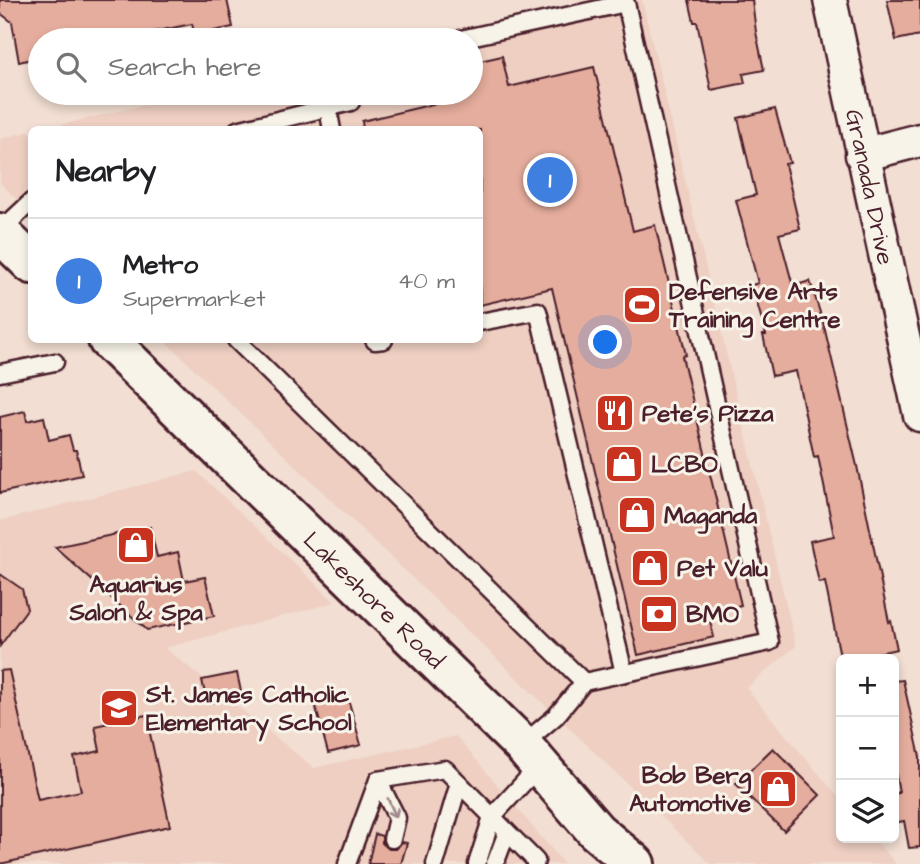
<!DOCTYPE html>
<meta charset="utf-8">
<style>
:root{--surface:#fff;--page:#f6f6f6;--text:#202124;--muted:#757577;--line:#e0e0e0;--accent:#b45309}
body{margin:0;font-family:"Architects Daughter",sans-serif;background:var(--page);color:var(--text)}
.controls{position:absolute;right:21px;bottom:21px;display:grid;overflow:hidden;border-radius:10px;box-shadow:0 4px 10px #0003}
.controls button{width:63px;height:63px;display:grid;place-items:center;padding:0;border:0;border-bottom:2px solid var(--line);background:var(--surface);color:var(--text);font:35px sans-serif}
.you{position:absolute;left:606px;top:343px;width:24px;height:24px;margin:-18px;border:5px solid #fff;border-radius:50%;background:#1a73e8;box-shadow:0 0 0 10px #1a73e833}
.badge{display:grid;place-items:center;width:46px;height:46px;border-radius:50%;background:var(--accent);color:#fff;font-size:23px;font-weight:700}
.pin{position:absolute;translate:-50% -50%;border:4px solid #fff;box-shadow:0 2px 7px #0006}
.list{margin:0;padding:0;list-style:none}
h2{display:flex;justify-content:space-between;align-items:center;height:91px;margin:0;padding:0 28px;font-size:30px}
h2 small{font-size:23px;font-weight:400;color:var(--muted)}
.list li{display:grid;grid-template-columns:46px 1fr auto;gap:21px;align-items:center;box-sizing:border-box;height:126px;padding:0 28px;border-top:2px solid var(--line)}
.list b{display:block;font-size:26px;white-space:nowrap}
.list p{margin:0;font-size:23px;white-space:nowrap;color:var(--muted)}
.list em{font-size:23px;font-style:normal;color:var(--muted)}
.icon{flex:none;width:38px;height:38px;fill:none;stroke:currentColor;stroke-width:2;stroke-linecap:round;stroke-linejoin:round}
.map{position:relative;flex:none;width:920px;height:864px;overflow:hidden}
.search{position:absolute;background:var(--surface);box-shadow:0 4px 10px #0003;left:28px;top:28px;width:455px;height:77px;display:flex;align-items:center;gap:18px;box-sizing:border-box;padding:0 24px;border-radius:38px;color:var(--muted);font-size:26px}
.panel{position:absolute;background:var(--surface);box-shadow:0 4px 10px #0003;left:28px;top:126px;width:455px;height:217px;border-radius:10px}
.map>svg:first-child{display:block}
</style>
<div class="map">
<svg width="920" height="864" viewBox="0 0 920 864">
<rect width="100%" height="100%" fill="#f2ded2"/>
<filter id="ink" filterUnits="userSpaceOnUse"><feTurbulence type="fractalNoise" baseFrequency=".0143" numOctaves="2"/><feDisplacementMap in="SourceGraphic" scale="14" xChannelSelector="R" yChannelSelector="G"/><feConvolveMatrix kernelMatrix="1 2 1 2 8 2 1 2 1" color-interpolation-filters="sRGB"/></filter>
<g filter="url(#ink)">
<g fill="#eecfc2">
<path d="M590,0H642L796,646L746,688L841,800V838H874L896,864H711L164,340H480V130H39L195,93H471V40H419Z"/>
<path d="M31,131V213L0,183V139Z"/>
<path d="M196,471L335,602L165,648L314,768L456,736L564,864H0V521Z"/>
</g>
<g fill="#e5ad9d" stroke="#4a1f2b" stroke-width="2">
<path d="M0,0H227L233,27L195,35L192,24L133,36V34L100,40H40V57L19,62L12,22L0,13Z"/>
<path d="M689,0H752L756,32L764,70L743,74L745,83L711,90L697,22H694Z"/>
<path d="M887,0H920V35L896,40Z"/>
<path d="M502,56L509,87L594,67L633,231L655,225L686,355L682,356L741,605L708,613L714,637L638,655L552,288L480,305V130H363L362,121L463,97L462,93H471V63Z"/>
<path d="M775,109L790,163L785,164L800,229L779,234L793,286L810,281L823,322L857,466L889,622L891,621L897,649L841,661L825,582L819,583L810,541L834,536L818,456L814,457L796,371L772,376L763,335H766L752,285L758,283L736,200L756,195L738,118Z"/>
<path d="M25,411L27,421L44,417L49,440L69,435L73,450H76L82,475L0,493V417Z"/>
<path d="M150,527L157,557L178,552L184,581L205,577L214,616L147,630L55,547Z"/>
<path d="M0,574L22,589L27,609L0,646Z"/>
<path d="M9,670L38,800L81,791L74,757L100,751L95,726L146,715L170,826L0,864V671Z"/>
<path d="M237,673L242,696L207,703L202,680Z"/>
<path d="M903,680L920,757V847L909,848L904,821L894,823V794L899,793L894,765V681Z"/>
<path d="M347,695L361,745L328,753L315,704Z"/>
<path d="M773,748L820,795L784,831L736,784Z"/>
<path d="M375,834L382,836V843L389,849H396L402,842L407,843L401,864H368Z"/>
</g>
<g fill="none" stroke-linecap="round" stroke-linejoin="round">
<defs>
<g id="lane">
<path d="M456,40L626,3L770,642L584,682L556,716L522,745"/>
<path d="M328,108L332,130"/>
<path d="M237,130L351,102L349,93"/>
<path d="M0,231L32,201"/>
<path d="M480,322L538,311L624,673"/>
<path d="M236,340L584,682"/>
<path d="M374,340L375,341L384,340"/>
<path d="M0,373L55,362"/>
<path d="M378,780L397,818L392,839"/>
<path d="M347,864L378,780L445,769L536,861L535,864"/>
<path d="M435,864L459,783"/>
<path d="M477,864L492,817L539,766"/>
<path d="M495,864L507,832"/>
</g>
<g id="street">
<path d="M830,0L920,415"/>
<path d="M862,155L920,140"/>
</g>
<g id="secondary">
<path d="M0,233L32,264"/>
<path d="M108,340L522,745L596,831L635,864"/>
</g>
</defs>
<use href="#lane" stroke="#4a1f2b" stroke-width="21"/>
<use href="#street" stroke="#4a1f2b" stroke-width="37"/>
<use href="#secondary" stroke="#4a1f2b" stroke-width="44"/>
<use href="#lane" stroke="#f7f3e8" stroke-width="16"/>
<use href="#street" stroke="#f7f3e8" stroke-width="32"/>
<use href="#secondary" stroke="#f7f3e8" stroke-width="38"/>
</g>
<defs><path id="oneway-shaft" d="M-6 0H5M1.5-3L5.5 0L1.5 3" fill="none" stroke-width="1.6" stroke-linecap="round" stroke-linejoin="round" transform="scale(1.75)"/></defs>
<use stroke="#a0898a" href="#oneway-shaft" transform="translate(392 808) rotate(66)"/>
</g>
<defs>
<symbol id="stadium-square" viewBox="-11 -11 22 22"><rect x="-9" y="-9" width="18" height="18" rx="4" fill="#c8321e" stroke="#f7f3e8"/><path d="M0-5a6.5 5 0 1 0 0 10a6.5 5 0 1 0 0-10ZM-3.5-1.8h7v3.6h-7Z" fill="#fff"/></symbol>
<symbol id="restaurant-square" viewBox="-11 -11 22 22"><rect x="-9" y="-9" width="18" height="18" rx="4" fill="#c8321e" stroke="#f7f3e8"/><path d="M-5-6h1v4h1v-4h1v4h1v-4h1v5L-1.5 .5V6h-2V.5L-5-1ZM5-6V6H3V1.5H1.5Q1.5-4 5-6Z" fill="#fff"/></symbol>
<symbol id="shop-square" viewBox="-11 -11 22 22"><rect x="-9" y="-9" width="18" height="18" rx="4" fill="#c8321e" stroke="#f7f3e8"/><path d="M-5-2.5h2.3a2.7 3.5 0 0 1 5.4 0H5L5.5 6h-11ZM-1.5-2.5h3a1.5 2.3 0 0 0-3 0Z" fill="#fff"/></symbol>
<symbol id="bank-square" viewBox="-11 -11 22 22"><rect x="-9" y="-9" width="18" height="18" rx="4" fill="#c8321e" stroke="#f7f3e8"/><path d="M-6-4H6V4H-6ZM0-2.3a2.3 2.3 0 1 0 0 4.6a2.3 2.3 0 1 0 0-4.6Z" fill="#fff"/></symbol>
<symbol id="school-square" viewBox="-11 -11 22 22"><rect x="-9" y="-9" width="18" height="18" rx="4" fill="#c8321e" stroke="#f7f3e8"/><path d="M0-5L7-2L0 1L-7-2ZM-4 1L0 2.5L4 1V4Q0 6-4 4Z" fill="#fff"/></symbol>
</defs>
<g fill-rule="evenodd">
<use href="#stadium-square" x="620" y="283" width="44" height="44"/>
<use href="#restaurant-square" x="593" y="391" width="44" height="44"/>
<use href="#shop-square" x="602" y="442" width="44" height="44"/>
<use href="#shop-square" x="615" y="493" width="44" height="44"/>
<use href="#shop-square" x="114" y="523" width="44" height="44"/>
<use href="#shop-square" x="628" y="546" width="44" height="44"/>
<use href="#bank-square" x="637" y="592" width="44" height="44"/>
<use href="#school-square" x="97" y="686" width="44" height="44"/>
<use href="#shop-square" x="756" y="767" width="44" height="44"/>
</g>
<g text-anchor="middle" stroke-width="6" stroke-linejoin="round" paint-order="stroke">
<g font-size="24" fill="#4a1f2b" stroke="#f7f3e8">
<text transform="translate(870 187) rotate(78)" y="8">Granada Drive</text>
<text transform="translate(374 600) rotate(44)" y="8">Lakeshore Road</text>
</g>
<g font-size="24" font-weight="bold" fill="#4a1f2b" stroke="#f7f3e8" text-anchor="start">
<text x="669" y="299">Defensive Arts<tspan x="669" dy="28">Training Centre</tspan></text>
<text x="642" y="421">Pete's Pizza</text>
<text x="651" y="472">LCBO</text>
<text x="664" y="523">Maganda</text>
<text x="677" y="576">Pet Valu</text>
<text x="136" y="592" text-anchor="middle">Aquarius<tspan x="136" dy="28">Salon &amp; Spa</tspan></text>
<text x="686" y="622">BMO</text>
<text x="146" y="702">St. James Catholic<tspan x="146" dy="28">Elementary School</tspan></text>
<text x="751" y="783" text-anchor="end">Bob Berg<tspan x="751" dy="28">Automotive</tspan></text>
</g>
</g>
</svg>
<div class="controls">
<button>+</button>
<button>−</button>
<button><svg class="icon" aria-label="layers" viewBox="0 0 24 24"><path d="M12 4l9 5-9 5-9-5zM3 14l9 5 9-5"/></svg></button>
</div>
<div class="you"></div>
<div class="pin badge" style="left:550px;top:180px;background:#3f7fe0">1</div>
<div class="search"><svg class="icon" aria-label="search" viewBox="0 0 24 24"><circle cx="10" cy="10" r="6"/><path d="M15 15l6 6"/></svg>Search here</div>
<section class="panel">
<h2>Nearby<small></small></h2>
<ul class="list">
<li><span class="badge" style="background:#3f7fe0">1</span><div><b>Metro</b><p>Supermarket</p></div><em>40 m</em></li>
</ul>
</section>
</div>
